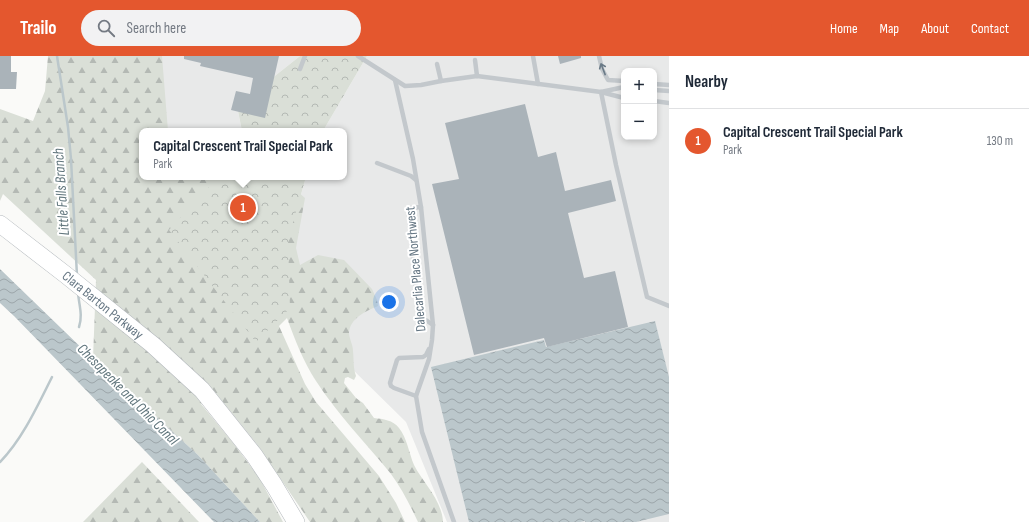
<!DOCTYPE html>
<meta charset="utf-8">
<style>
:root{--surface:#fff;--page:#f2f2f3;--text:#1f2937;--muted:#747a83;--line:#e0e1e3;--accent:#e4572e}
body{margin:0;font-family:"Sofia Sans Condensed",sans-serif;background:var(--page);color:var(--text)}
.controls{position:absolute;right:12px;top:12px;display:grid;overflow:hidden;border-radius:8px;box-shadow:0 2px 6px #0003}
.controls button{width:36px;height:36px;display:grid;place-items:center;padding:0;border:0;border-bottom:1px solid var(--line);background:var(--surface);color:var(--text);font:20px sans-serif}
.you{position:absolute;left:389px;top:246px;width:14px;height:14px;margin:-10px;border:3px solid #fff;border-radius:50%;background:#1a73e8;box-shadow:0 0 0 6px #1a73e833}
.badge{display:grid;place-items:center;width:26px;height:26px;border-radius:50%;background:var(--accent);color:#fff;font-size:13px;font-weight:700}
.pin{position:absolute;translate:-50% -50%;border:2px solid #fff;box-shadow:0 1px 4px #0006}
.popup{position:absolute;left:139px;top:72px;width:208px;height:52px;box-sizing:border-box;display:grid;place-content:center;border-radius:8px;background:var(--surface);filter:drop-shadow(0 1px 3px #0005);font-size:13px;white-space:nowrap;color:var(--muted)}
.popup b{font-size:15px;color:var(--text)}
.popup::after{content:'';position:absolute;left:50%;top:100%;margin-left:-8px;border:8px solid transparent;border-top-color:var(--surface)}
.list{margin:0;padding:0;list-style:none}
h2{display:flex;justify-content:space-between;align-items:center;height:52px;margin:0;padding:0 16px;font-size:17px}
h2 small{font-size:13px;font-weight:400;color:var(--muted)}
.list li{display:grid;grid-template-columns:26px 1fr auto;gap:12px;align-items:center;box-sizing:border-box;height:64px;padding:0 16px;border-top:1px solid var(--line)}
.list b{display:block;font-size:15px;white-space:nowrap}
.list p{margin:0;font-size:13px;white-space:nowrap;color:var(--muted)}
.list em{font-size:13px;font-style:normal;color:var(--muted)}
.icon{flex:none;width:22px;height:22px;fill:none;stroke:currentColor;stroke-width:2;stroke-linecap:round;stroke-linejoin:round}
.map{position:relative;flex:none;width:669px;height:466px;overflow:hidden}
header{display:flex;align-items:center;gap:24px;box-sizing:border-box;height:56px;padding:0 20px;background:var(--accent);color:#fff}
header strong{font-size:19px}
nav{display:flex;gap:22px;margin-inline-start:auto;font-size:14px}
.search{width:280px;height:36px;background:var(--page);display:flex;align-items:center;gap:10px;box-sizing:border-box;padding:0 14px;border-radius:22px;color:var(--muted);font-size:15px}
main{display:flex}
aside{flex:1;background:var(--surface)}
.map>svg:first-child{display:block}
</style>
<header>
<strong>Trailo</strong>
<div class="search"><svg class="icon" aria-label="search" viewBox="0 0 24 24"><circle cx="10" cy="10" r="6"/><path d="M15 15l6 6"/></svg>Search here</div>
<nav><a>Home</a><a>Map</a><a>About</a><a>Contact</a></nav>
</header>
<main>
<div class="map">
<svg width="669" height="466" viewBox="0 0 669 466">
<defs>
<pattern id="forest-firs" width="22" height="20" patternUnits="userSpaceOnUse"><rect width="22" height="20" fill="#dadfd7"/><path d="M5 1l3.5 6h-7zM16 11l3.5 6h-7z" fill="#b4b9b4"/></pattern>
<pattern id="park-crowns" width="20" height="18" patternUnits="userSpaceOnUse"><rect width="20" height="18" fill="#dadfd7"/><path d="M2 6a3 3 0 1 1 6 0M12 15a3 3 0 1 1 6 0" fill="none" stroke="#b4b9b4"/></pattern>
<pattern id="water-waves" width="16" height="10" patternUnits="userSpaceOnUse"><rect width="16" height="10" fill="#bbc7cb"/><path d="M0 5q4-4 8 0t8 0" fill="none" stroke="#9ca6aa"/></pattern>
</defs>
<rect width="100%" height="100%" fill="#fafaf8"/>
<g fill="#e8e9e9" fill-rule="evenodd">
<path d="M56,0H300L237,50L242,75H142Z"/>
<path d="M367,0H669V466H447L406,366L290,252L288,184L306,121H344V75H323ZM624,15H654V81H624Z"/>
</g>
<g fill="url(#forest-firs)">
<path d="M48,0H162L168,75H142V121H281L305,142L296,192L300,209L318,199L344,204L372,233L377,244L378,250C366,255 350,262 349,277C349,282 353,289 353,295C354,305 353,311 356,320L354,324L348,321L345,322L344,327L356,342L363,347L374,362C383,363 393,364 399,372C407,382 409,397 414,409C423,427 442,444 443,466H418C410,449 402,433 391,418C366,387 338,359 316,325C303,305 295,284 287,262L279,270L305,328L316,346L379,420L396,447L405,466H310L256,387L214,335L201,348L234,388L260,423L283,466H260L198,399L93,303L96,224L3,138L0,145V53L33,65L45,35Z"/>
<path d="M142,406L199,466H83Z"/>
</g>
<g fill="url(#park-crowns)">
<path d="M300,0H367L323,75H242L237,50Z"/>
<path d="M218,121H306L288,184L290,252L256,286L169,174Z"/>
</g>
<g fill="url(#water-waves)">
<path d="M0,213L93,303L198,399L260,466H214L14,260L0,247Z"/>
<path d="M655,265L669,321V458L636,466H585V465L580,466H469L431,311L544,284L546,291Z"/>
</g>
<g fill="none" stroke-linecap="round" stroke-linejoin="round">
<g stroke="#bbc7cb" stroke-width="2.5">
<path d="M57,0L68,71L71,103L77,220"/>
<path d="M78,237C79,249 83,259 79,271"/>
<path d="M0,406C22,384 38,349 52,321"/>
</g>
</g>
<g fill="#aab3b9">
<path d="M0,0H11V16H17L16,33H0Z"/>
<path d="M184,0H279L265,62L231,54L236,35L250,38L253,22L200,10L201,7L184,3Z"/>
<path d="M558,0H581V2L560,8Z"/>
<path d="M525,48L538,101L556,96L565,135L611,124L616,145L568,157L584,222L615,215L628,271L547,291L544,282L474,299L432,128L459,123L445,67Z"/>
</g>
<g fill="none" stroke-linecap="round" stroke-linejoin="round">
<defs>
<g id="highway">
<path id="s1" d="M0,168L66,219L153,289L202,334L254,399L274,429L296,466"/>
</g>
</defs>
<use href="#highway" stroke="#b4b9bd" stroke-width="18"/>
<g stroke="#c3c8cc" stroke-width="4.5">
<path d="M358,0L405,30L421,29L441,25L477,20L601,36L624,42"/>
<path d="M533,0L538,28"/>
<path d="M599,0L602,13L608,24L624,25"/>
<path d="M475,4L477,20"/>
<path d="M437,8L441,25"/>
<path d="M300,13L305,0"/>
<path d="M395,24L413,103L421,151L433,269L432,284L429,303L416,340L422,376L454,466"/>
<path d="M654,28L669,29"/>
<path d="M654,34L669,35"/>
<path d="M601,36L616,109L647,241L669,250"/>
<path d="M601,36L624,31"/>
<path d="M654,45L669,47"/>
<path d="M377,107L411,120L416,124"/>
<path d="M421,151L411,152L409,159L418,253L420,260L433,269"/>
<path d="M416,340L394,332L391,330L390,327L397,304L399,302L423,301L426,299L429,293"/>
</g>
<use href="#highway" stroke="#fff" stroke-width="17"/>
</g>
<defs><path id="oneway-shaft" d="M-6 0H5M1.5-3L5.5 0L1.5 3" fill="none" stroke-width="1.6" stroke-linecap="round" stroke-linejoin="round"/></defs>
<use stroke="#6a7a87" href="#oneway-shaft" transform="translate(603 13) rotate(-111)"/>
<g text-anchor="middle" stroke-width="4" stroke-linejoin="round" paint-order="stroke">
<g font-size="14" fill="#657683" stroke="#fff">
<text transform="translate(415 213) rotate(-95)" y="5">Dalecarlia Place Northwest</text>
<text dy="5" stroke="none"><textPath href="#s1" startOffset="131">Clara Barton Parkway</textPath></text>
</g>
<g font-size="15" font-style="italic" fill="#60757c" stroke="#fff">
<text transform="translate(61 136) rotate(-94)" y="5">Little Falls Branch</text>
<text transform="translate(128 338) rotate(45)" y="5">Chesapeake and Ohio Canal</text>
</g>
</g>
</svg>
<div class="controls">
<button>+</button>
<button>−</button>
</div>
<div class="you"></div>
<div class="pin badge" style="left:243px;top:152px">1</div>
<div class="popup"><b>Capital Crescent Trail Special Park</b>Park</div>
</div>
<aside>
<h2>Nearby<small></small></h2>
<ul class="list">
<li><span class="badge">1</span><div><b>Capital Crescent Trail Special Park</b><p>Park</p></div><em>130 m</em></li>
</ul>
</aside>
</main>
